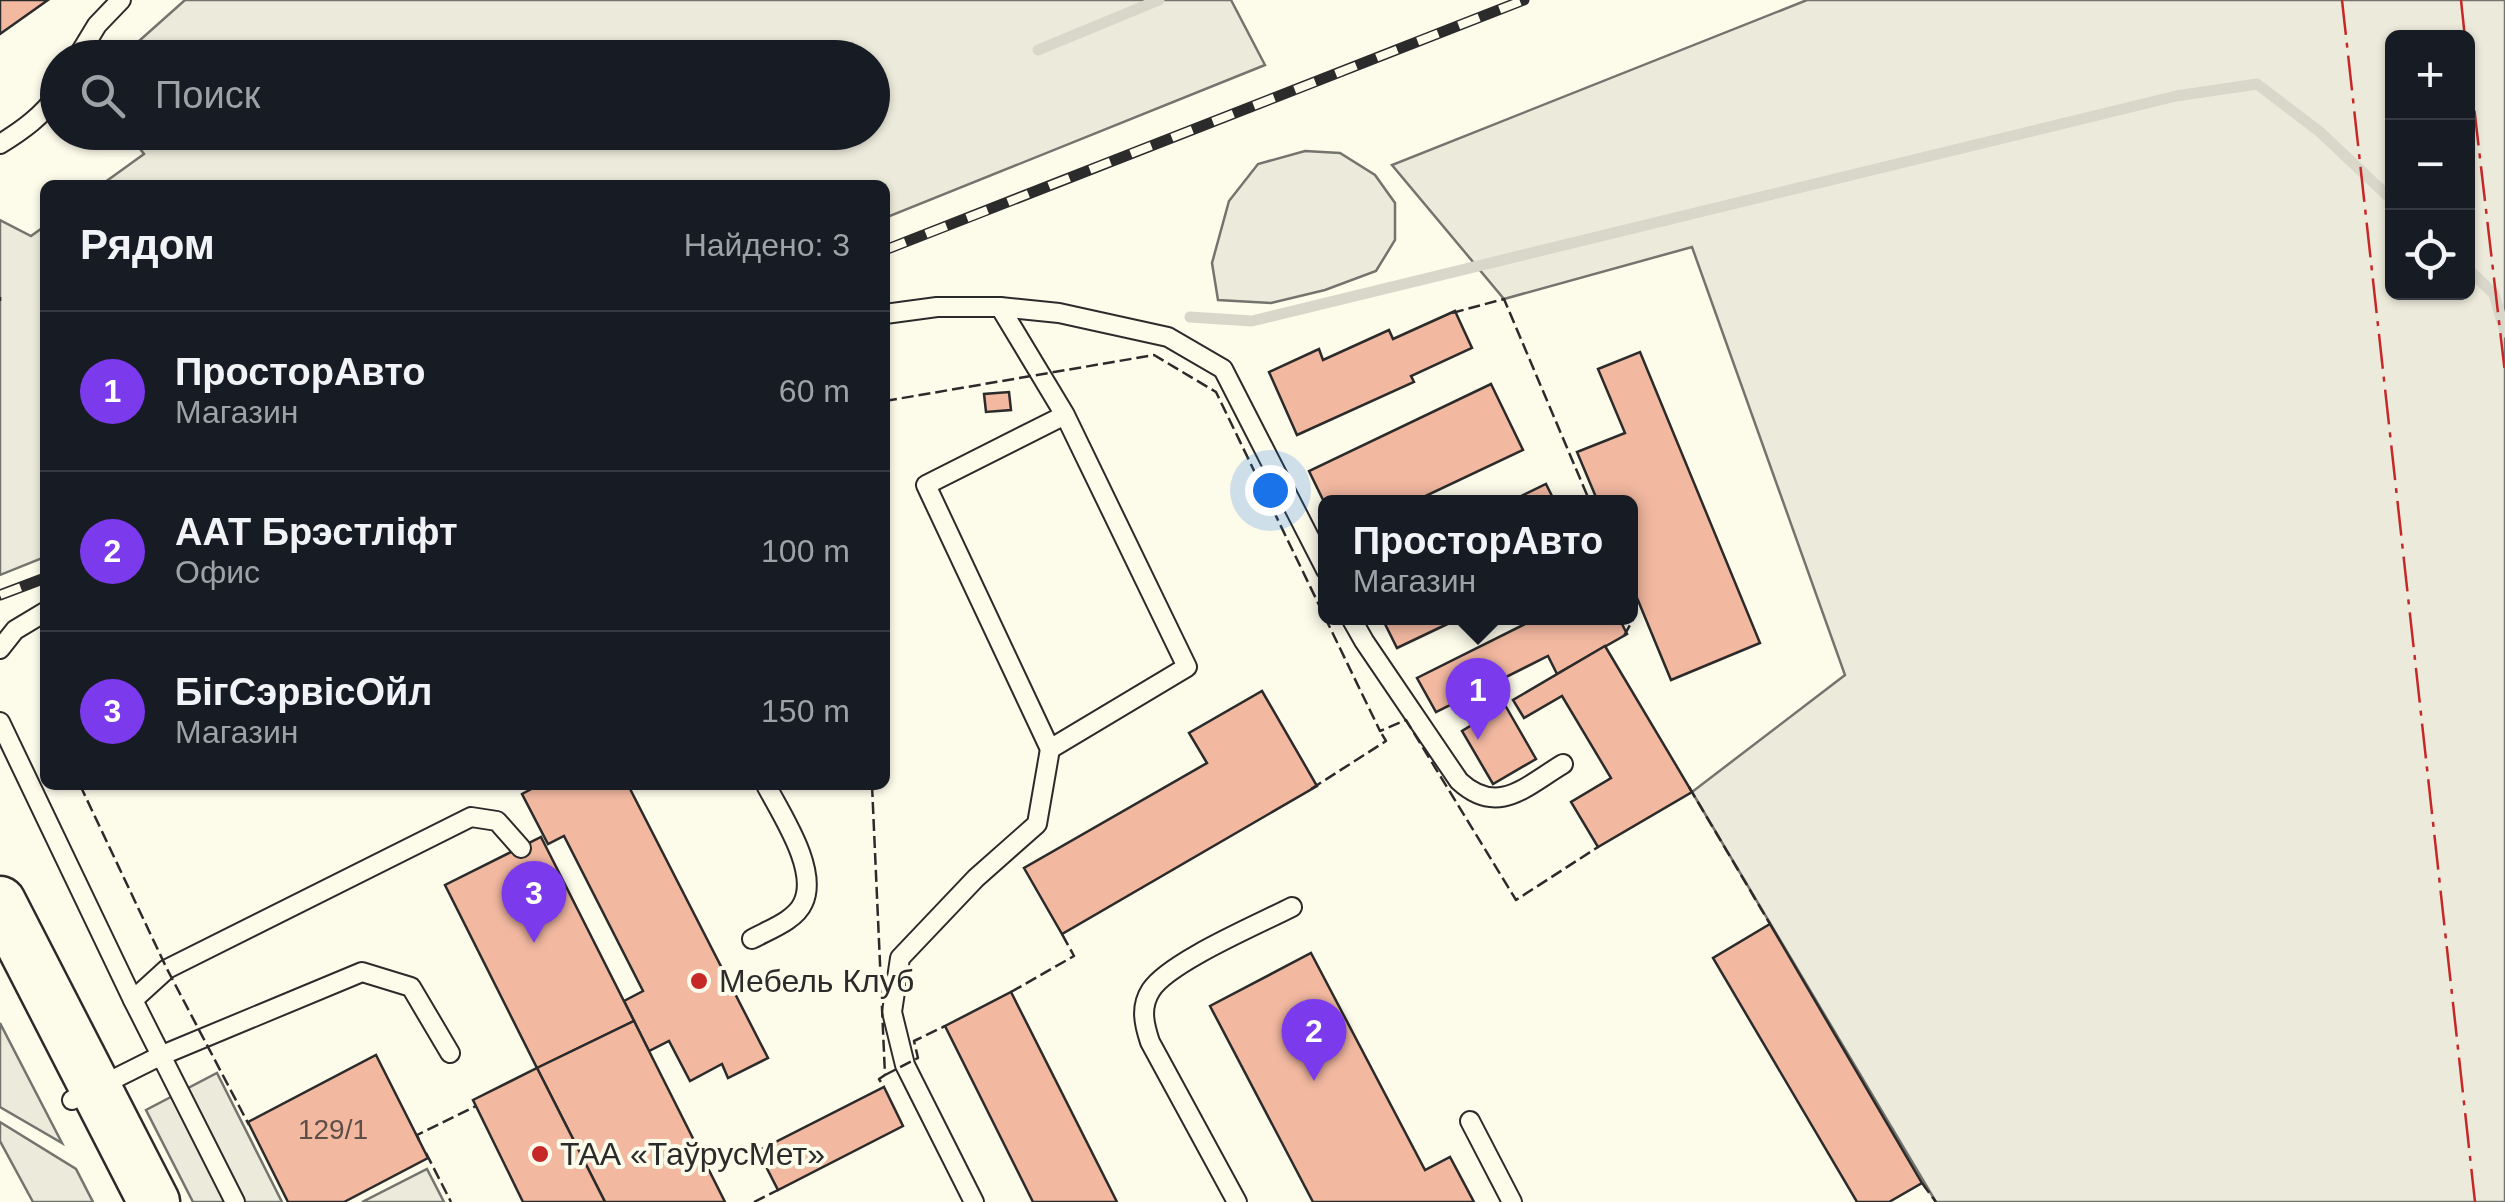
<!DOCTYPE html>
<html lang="ru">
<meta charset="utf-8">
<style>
:root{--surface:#171b24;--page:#242831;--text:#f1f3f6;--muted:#9ea1a6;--line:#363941;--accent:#7c3aed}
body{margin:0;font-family:Arial,sans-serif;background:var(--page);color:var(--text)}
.controls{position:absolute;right:30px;top:30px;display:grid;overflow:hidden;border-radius:15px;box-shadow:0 2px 8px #0004}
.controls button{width:90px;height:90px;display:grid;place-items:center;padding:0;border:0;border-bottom:2px solid var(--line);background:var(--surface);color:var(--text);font:50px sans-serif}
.you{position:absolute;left:1270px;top:490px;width:35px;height:35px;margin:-25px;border:8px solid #fff;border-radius:50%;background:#1a73e8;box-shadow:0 0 0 15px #1a73e833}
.badge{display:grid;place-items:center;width:65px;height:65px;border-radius:50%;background:var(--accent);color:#fff;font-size:32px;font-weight:700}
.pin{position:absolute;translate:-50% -82px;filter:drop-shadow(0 2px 5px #0008)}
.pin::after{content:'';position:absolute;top:52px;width:35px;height:30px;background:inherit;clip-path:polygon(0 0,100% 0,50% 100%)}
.popup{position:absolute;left:1318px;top:495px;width:320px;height:130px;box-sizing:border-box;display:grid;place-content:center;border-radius:15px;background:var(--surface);filter:drop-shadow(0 2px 8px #0005);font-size:32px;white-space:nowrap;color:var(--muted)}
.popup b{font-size:38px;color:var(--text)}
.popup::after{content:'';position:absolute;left:50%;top:100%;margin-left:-20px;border:20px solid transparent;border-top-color:var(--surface)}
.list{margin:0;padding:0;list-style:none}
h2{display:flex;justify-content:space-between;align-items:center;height:130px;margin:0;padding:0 40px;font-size:42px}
h2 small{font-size:32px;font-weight:400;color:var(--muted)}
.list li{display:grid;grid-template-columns:65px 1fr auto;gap:30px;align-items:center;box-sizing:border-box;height:160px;padding:0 40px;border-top:2px solid var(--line)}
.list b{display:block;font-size:38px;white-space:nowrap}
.list p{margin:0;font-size:32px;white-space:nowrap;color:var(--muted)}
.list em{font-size:32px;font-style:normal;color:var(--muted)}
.icon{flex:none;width:55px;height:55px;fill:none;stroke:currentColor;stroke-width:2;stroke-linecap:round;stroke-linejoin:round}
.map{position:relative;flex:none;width:2505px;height:1202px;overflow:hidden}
.search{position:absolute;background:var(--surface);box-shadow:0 2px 8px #0004;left:40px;top:40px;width:850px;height:110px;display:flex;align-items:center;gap:25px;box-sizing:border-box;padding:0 35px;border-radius:55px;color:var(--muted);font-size:38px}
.panel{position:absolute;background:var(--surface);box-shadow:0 2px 8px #0004;left:40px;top:180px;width:850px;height:610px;border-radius:15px}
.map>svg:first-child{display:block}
</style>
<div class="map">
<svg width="2505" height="1202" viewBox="0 0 2505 1202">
<rect width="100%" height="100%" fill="#fdfbea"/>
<g fill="#ecebdb" stroke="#74746e" stroke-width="2.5" fill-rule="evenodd">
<path d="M185,0H1231L1265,65L885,218V185H101L144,154L128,133L872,132V58L121,57Z"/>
<path d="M1807,0H2505V1202H1936L1692,792L1845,675L1692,247L1504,299L1392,165ZM2392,38H2468V292H2392Z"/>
<path d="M1305,151L1340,153L1375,175L1395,203V240L1376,271L1325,290L1271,303L1218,300L1212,263L1229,201L1258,164Z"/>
<path d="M0,220L31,236L45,226V557L0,575Z"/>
<path d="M0,1023L62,1143L0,1107Z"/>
<path d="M0,1122L76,1169L93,1202H33L0,1141Z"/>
</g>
<g fill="#eceadb" stroke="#74746e" stroke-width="2.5">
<path d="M217,1073L282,1202H193L146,1110Z"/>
<path d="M427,1169L444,1202H362Z"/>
</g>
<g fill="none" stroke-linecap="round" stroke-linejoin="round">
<g stroke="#d8d7c9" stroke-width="11">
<path d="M1038,50L1159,0"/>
<path d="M2468,269L2494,294L2505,332"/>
<path d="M1190,317L1252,321L2176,96L2257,84L2320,132L2392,200"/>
</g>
</g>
<g fill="#f2b8a0" stroke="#2b2b2b" stroke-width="2.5">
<path d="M0,0H48L0,34Z"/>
<path d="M1455,311L1472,348L1411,376L1414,382L1297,435L1269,372L1319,349L1323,360L1389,330L1393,339Z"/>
<path d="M1640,352L1760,643L1671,680L1630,581V502H1598L1577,452L1625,433L1598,369Z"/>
<path d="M1491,384L1523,450L1413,502H1326V506L1309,471Z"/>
<path d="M1009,392L1011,410L986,412L984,394Z"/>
<path d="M1546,484L1555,502H1509Z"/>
<path d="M1382,618H1460L1397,648Z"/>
<path d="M1537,618H1619L1627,634L1557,674L1548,656L1436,712L1417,678Z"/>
<path d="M1605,646L1692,792L1598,847L1571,802L1611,778L1562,696L1524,718L1513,700Z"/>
<path d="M1262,691L1317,786L1062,934L1024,868L1207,763L1189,733Z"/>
<path d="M1505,705L1536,759L1493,784L1462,731Z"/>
<path d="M539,785H628L768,1058L728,1078L722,1064L690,1081L669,1041L649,1051L624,1001L643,991L564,836L548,844L522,794Z"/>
<path d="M541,837L634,1021L537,1068L445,885Z"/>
<path d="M1770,924L1922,1183L1889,1202H1857L1713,958Z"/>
<path d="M1311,953L1425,1170L1450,1157L1474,1202H1313L1210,1006Z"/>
<path d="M1011,992L1117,1202H1033L945,1026Z"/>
<path d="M634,1021L649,1051L725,1202H605L537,1068Z"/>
<path d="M376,1055L428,1158L344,1202H288L248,1122Z"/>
<path d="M537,1068L605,1202H523L473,1100Z"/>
<path d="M884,1087L903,1126L778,1190L758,1151Z"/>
</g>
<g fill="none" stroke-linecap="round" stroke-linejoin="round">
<defs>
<g id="lane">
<path d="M77,58L97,25L121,0"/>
<path d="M0,144C23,130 42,116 58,94"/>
<path d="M1000,307L1065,415L1187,667L1050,749L926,485L1065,415"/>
<path d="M885,314L937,307H1000L1059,313L1168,337L1223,369L1326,570"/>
<path d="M1351,618L1364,641L1459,781C1498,817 1526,786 1563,764"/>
<path d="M0,649L15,630L45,612"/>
<path d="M0,722L133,1000L235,1202"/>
<path d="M752,939C768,930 795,921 803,903C819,870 781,814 766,785"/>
<path d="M133,1000L167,969L471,817L497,821L521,848"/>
<path d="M72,1100L160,1056L362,972L411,987L450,1053"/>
<path d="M1470,1121L1512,1202"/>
<path d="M974,1202L905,1065L892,1012L900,958L976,878L1037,824L1050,749"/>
<path d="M1237,1202L1150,1042C1144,1024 1140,1007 1151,990C1169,962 1259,924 1292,907"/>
</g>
<path id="secondary" d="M0,902L154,1202"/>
</defs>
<use href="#lane" stroke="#2b2b2b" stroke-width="22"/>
<use href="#secondary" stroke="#2b2b2b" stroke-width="55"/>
<use href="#lane" stroke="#fdfbea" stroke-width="18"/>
<use href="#secondary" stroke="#fdfbea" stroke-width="50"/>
<defs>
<g id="rail">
<path d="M885,250L1524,0"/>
<path d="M0,595L45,578"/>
</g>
</defs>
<use href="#rail" stroke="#2b2b2b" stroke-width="11"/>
<use href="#rail" stroke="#fdfbea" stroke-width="8" stroke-dasharray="22" stroke-linecap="butt"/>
<g stroke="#2b2b2b" stroke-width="2.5" stroke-dasharray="12 5" stroke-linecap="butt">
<path d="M0,297V301"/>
<path d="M1452,313L1504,299L1590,502"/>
<path d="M885,401L1154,355L1216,392L1380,731L1406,720L1516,900L1598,847"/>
<path d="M1624,636L1636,614L1630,600"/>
<path d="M80,785L167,969L249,1125"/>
<path d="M872,785L885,1075L879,1079L884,1087"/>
<path d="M1689,787L1770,924"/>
<path d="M1311,789L1386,741L1380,731"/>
<path d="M1011,992L1074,956L1062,934L1065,932"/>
<path d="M885,1075L918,1058L914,1041L945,1026"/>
<path d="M419,1140L417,1135L476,1106"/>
<path d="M426,1153L451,1202"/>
<path d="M1922,1183L1936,1202"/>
<path d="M754,1202L778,1190"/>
</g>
<g stroke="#c62828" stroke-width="2.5" stroke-dasharray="35 8 5 8" stroke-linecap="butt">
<path d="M2342,0L2475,1202"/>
<path d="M2461,0L2465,38"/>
<path d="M2468,55L2505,373"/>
</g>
</g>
<g fill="#c62828" stroke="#fdfbea" stroke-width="4">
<circle cx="699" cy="981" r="10"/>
<circle cx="540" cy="1154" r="10"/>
</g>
<g text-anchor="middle" stroke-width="8" stroke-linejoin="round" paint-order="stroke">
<g font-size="28" fill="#5d4e48">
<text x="333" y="1139">129/1</text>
</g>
<g font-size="32" fill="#2b2b2b" stroke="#fdfbea" text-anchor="start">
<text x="719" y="992">Мебель Клуб</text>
<text x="560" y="1165">ТАА «ТаўрусМет»</text>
</g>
</g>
</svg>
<div class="controls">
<button>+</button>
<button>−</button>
<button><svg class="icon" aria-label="locate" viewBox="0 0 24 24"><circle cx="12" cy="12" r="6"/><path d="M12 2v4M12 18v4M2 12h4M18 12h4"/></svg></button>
</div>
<div class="you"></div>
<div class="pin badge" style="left:1478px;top:740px">1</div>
<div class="popup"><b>ПросторАвто</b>Магазин</div>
<div class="pin badge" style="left:1314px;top:1081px">2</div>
<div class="pin badge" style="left:534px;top:943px">3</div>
<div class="search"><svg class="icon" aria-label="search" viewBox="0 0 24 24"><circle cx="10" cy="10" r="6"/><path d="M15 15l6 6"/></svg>Поиск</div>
<section class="panel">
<h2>Рядом<small>Найдено: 3</small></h2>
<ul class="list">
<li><span class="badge">1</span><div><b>ПросторАвто</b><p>Магазин</p></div><em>60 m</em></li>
<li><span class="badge">2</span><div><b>ААТ Брэстліфт</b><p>Офис</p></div><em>100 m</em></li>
<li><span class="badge">3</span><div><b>БігСэрвісОйл</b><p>Магазин</p></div><em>150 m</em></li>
</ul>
</section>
</div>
